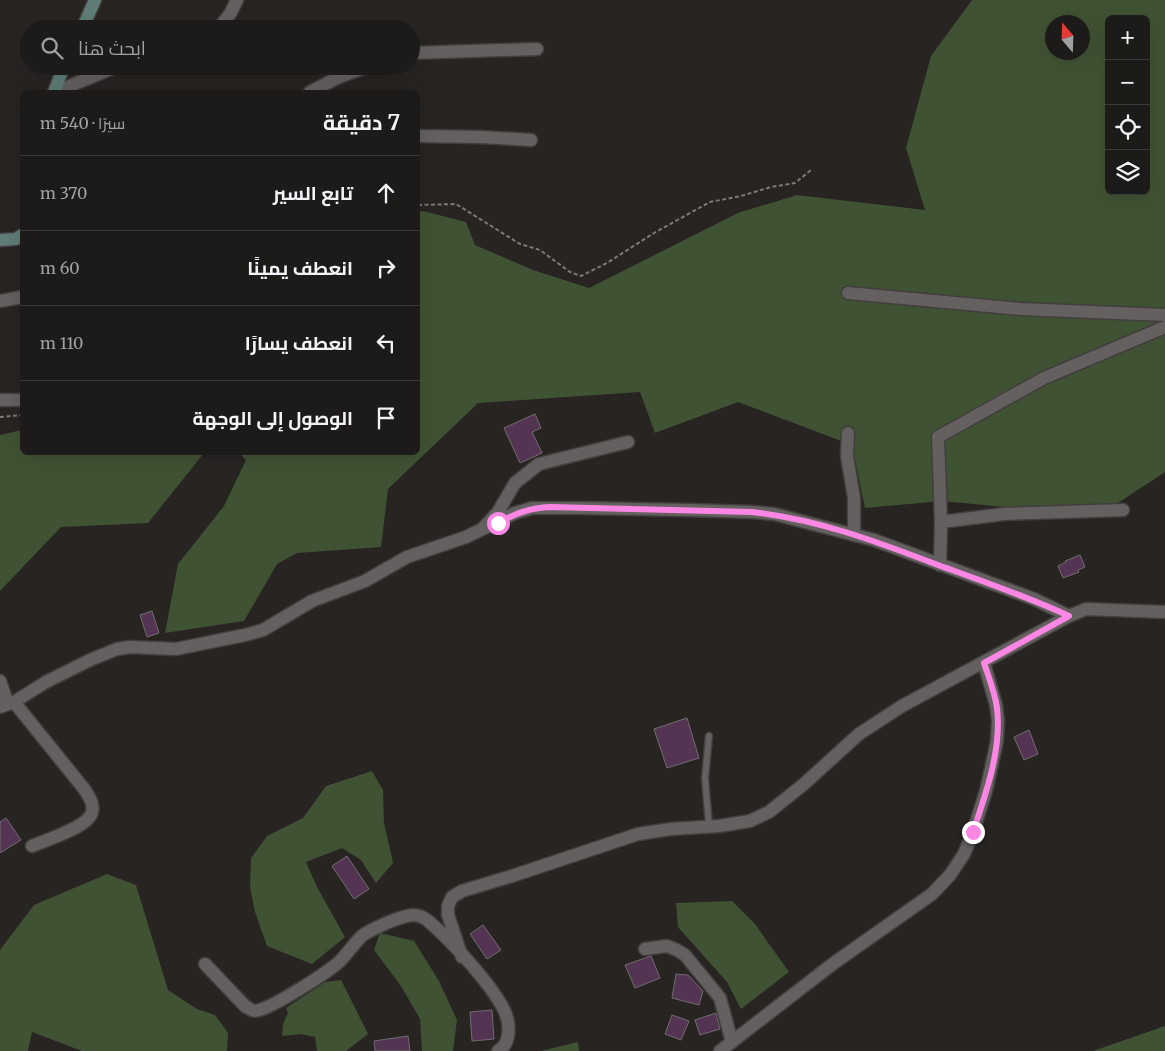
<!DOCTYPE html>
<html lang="ar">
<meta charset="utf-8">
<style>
:root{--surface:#1d1b1a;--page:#252423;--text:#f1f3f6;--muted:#a0a1a2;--line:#3b3939}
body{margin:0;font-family:Merriweather,Cairo,serif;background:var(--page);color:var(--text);direction:rtl}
.controls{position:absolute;right:15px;top:15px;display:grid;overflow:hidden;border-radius:8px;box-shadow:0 5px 20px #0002}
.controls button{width:45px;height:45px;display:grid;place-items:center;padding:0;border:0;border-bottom:1px solid var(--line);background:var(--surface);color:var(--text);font:25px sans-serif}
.compass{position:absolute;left:1045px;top:15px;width:45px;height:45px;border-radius:50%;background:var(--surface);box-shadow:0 5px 20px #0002;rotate:341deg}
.stop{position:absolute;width:15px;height:15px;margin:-11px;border:4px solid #fc86e4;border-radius:50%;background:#fff}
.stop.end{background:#fc86e4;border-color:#fff;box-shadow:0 1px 5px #0008}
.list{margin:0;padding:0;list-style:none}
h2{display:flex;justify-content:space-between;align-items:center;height:65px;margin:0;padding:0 20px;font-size:21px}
h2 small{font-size:16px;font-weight:400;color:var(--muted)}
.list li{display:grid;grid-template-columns:32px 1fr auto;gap:15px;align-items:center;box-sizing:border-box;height:75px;padding:0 20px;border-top:1px solid var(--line)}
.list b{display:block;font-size:19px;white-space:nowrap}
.list em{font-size:16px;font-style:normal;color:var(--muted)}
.icon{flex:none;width:28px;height:28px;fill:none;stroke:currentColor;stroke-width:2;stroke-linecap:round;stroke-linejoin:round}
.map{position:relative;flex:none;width:1165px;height:1051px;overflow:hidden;direction:ltr}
.search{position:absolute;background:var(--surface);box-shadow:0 5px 20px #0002;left:20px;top:20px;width:400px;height:55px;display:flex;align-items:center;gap:12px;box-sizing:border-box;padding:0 18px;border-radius:28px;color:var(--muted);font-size:19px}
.panel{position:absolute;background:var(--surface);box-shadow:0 5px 20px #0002;left:20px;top:90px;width:400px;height:365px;border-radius:8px;direction:rtl}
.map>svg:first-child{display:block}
</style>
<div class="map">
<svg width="1165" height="1051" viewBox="0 0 1165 1051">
<rect width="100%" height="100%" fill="#272422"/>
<g fill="#405234" fill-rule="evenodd">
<path d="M972,0H1165V472L1098,516L942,501L865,508L852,445L738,402L655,433L640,392L478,403L388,489L381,547L297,553L277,564L244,621L165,633L178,564L224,506L246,460L239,453L418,452V212L423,211L466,222L475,245L533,270L589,288L738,213L797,195L925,210L906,148L931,56ZM1109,19H1146V191H1109ZM1052,22H1082V52H1052Z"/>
<path d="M22,430V452L204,453L148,523L61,527L0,591V435Z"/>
<path d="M372,771L383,790L384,823L393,863L376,883L361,860L342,848L306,862L317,887L345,937L312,964L267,946L255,912L250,887L251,858L267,836L303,818L326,786Z"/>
<path d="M107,874L136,885L168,990L197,1009L215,1015L228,1033L227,1051H82L32,1032L28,1051H0V950L34,905Z"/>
<path d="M732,901L755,924L789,972L741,1009L727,982L678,927L676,903Z"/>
<path d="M380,933L414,941L439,981L457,1020L453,1051H422L420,1019L401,986L374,950Z"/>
<path d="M341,980L368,1034L346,1051H317L315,1037L300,1034L282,1036L283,1024L288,1013L286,1008L325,982Z"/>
<path d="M1165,1026V1051H1093Z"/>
<path d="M578,1042L579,1051H541Z"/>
</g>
<g fill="#543453" stroke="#716d70">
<path d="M535,414L541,428L532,432L542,453L520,463L504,428Z"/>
<path d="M1080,555L1085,567L1078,570L1079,572L1063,578L1058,566L1066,562L1065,561Z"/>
<path d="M152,611L159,633L147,637L140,615Z"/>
<path d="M687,718L699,758L667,768L654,729Z"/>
<path d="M1029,730L1038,754L1024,760L1014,737Z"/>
<path d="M6,818L21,840L0,853V822Z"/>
<path d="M347,856L369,889L354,899L332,866Z"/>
<path d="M483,925L501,950L487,959L470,934Z"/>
<path d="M651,956L660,978L635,988L625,965Z"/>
<path d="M676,974L688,975L703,991L699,1005L672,998Z"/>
<path d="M492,1010L494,1039L472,1041L470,1012Z"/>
<path d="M716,1013L720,1029L700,1035L695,1020Z"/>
<path d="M672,1015L689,1021L681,1040L665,1034Z"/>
<path d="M408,1036L410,1051H375L374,1041Z"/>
</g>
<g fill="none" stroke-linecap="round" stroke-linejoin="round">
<defs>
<path id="lane" d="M709,826L705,778L709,736"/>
<g id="street">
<path d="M218,29L230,14L237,0"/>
<path d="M411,53L537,49"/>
<path d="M55,92L118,66"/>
<path d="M310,92L337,78L369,66"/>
<path d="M418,136L481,137L531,140"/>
<path d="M848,293L1021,309L1165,315"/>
<path d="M0,301L22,297"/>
<path d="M0,400H22"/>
<path d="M848,433L847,456L854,498V535"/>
<path d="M941,522L938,437L1044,378L1165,327"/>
<path d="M484,527L498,512L515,483L539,464L628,442"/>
<path d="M940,565L941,522L1004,514L1123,510"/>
<path d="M0,681L8,704"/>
<path d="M14,702L46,682L90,660L117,649L130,647L176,649L245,635L263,630L312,601L365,581L407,557L466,537L515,513L532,508H580L690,510L752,512L774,514L874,540L1034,599L1069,616"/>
<path d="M0,707L14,702L85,790C89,797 94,803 92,812C89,827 46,840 32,846"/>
<path d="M645,949L667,946L677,950L685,955L720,998L732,1042"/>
<path d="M462,957L448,915V906L452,897L462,891L512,876L638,834L671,829L719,826L750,821L769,812L804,784L859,734L902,706L1069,616L1086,609L1165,612"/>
<path d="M205,964L245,1006C250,1009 253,1012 259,1010C273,1007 329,972 340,961C348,953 355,942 363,935C374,928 400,916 413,915C417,915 423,917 427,920C449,938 492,985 504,1010C510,1022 512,1043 498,1051"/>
<path d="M720,1051L834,963L932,894L950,875L964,854L973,832L986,791L997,741L998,720L996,705L984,663"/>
</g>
<g id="secondary">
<path d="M82,29L95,0"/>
<path d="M54,92L64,66"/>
<path d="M0,240L16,239L22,235"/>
</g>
</defs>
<use href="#lane" stroke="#413e3d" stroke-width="9"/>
<use href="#street" stroke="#413e3d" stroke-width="15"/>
<use href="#secondary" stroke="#413e3d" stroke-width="15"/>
<g stroke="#7c7978" stroke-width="2" stroke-dasharray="4 2.5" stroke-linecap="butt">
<path d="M418,205L456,204L520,244L540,250L570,272L581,276L607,263L654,233L710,202L741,196L771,187L795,183L811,170"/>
<path d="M0,417L22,415"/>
</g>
<use href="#lane" stroke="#64605f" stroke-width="6"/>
<use href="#street" stroke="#64605f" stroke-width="12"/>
<use href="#secondary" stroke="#5f7c77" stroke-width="12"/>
</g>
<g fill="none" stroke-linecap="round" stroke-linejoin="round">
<path stroke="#fc86e4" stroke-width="6" d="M498,523C516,513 530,508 550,507L752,512C817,519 878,542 938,565C982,581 1026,596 1069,616L984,663C989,678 995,693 997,708C1002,749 986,793 973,832"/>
</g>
</svg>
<div class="controls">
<button>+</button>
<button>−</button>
<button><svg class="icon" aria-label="locate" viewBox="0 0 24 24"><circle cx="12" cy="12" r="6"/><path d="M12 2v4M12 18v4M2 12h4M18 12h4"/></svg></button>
<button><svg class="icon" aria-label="layers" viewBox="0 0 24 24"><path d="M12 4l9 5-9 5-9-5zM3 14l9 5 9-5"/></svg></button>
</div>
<svg class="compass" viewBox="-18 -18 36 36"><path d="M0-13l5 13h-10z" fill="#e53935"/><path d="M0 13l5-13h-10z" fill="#a0a1a2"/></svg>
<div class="stop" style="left:498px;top:523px"></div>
<div class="stop end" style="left:973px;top:832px"></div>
<div class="search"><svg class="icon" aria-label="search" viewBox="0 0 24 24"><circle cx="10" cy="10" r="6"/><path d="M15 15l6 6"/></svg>ابحث هنا</div>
<section class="panel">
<h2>7 دقيقة<small>سيرًا · 540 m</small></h2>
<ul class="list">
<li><svg class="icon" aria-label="ahead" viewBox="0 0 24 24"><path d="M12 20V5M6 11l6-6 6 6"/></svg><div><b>تابع السير</b></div><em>370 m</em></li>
<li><svg class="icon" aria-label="right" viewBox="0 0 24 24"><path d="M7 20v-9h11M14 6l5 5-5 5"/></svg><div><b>انعطف يمينًا</b></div><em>60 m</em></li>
<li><svg class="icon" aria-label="left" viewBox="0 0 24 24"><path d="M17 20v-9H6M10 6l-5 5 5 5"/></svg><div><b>انعطف يسارًا</b></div><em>110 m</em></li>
<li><svg class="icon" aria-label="arrive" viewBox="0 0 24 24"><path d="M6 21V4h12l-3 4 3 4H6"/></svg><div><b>الوصول إلى الوجهة</b></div></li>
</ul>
</section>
</div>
